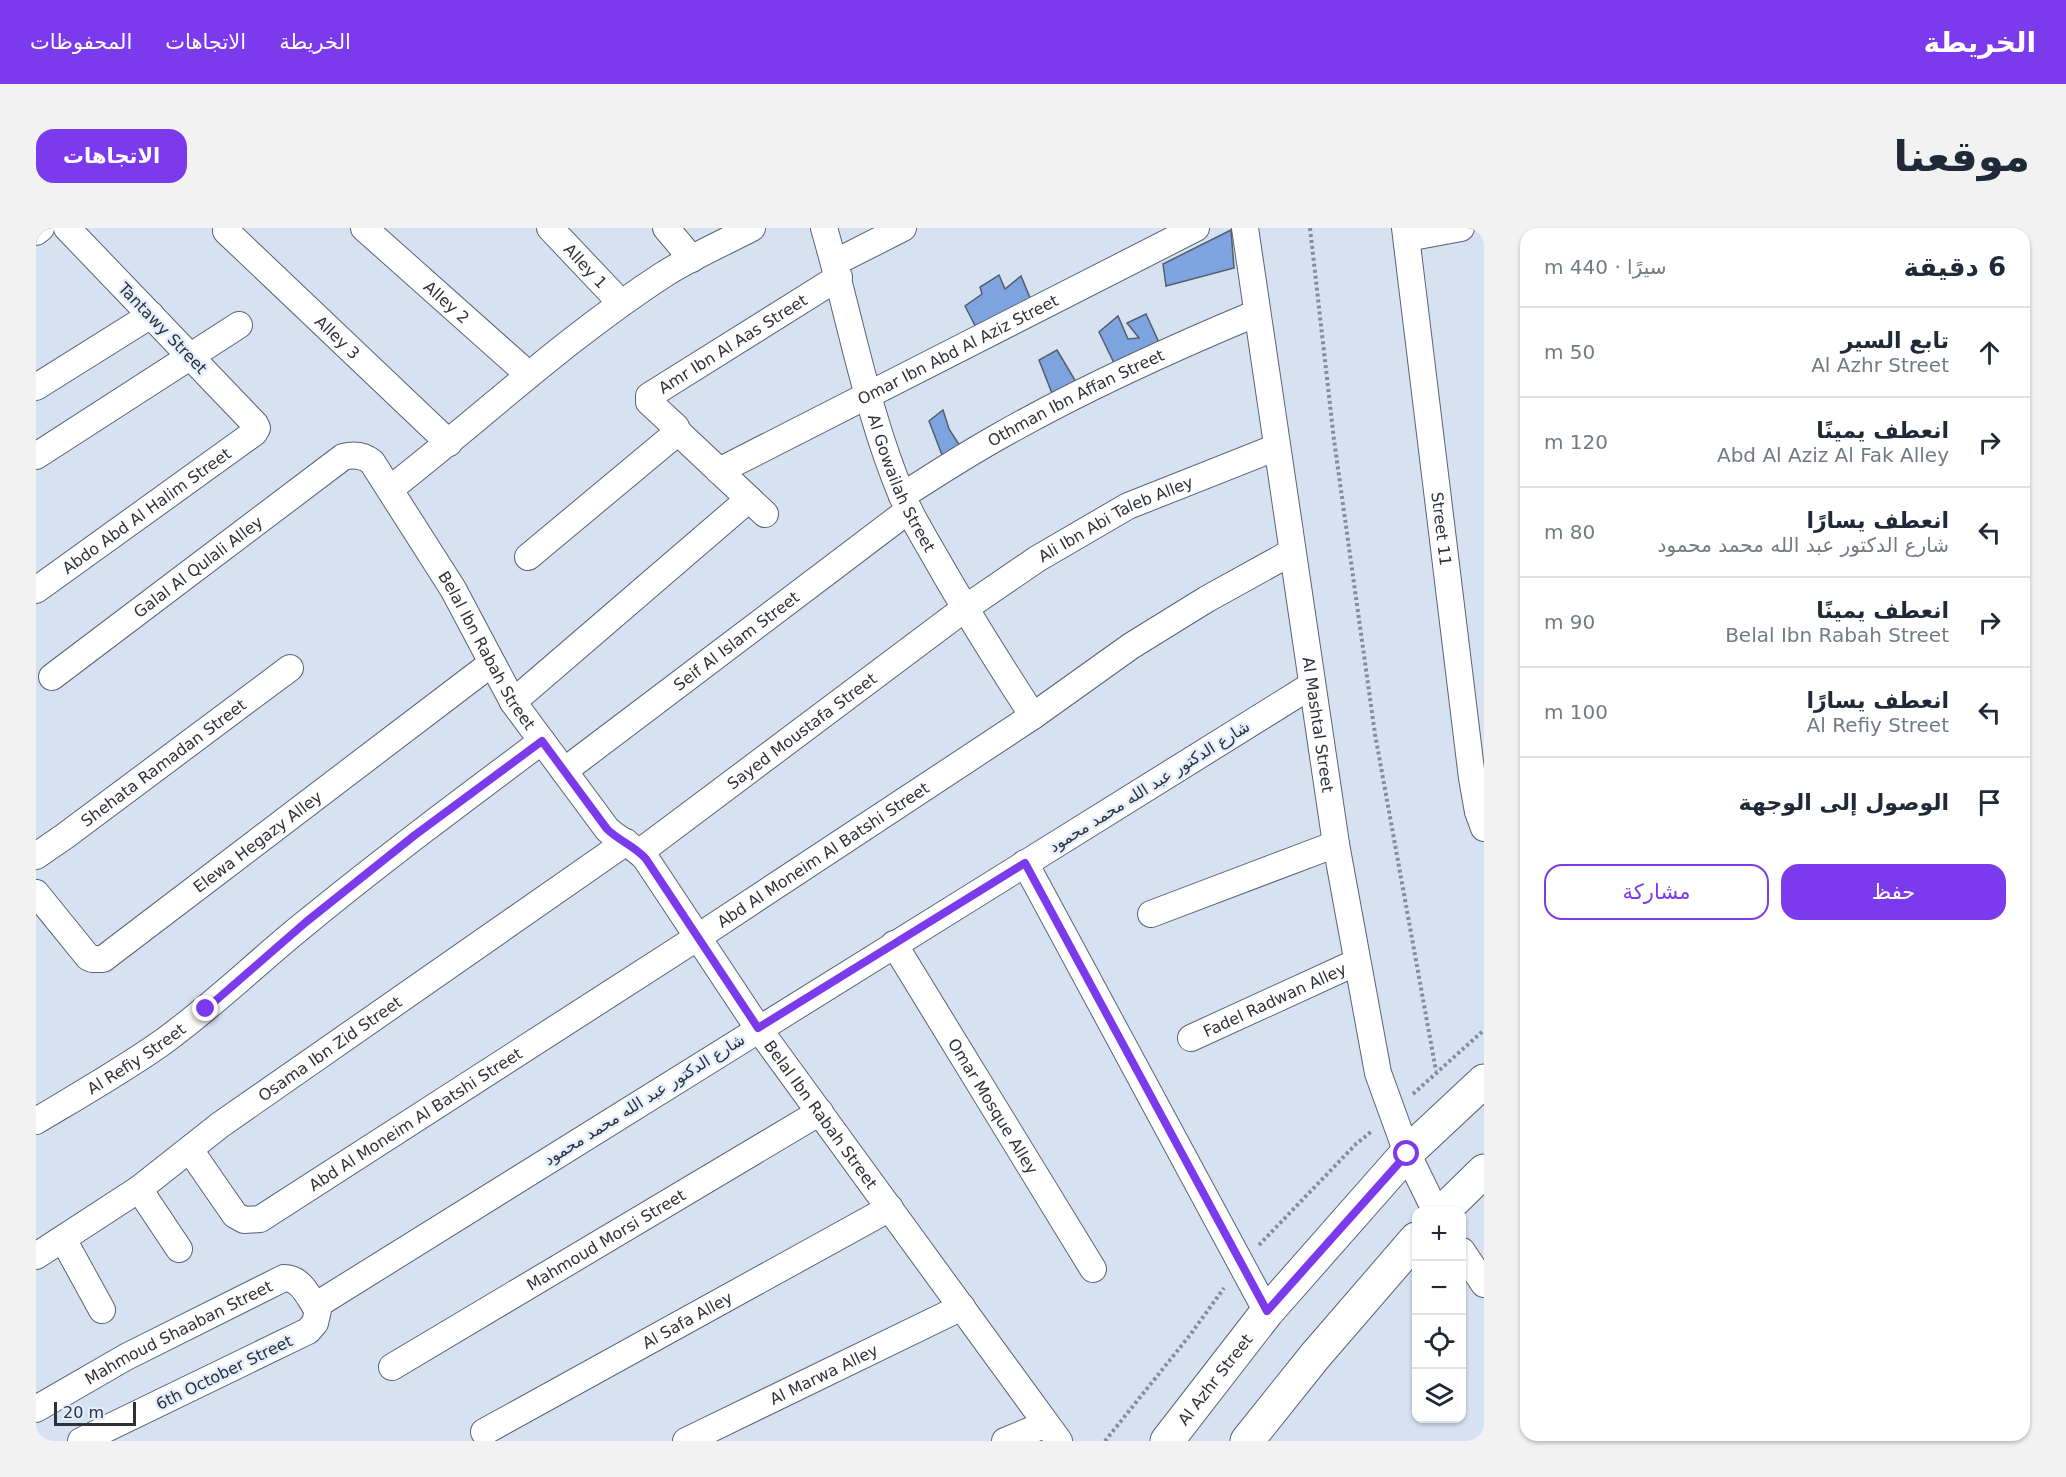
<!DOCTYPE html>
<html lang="ar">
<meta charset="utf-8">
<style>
:root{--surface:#fff;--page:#f2f2f3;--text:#1f2937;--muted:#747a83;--line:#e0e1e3;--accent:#7c3aed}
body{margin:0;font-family:"DejaVu Sans",Vazirmatn,sans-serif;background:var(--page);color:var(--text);direction:rtl}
.controls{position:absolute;right:18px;bottom:18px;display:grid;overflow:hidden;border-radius:12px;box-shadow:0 2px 4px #0004}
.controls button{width:54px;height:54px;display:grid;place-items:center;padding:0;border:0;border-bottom:2px solid var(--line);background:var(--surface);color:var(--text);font:30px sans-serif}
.scale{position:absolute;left:18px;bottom:15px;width:82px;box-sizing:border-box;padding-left:6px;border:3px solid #2e3239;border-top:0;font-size:16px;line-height:21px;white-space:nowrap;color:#2e3239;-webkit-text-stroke:4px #e3eeff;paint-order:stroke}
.stop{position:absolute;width:18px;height:18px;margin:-14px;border:4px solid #7c3aed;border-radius:50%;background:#fff}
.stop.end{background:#7c3aed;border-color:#fff;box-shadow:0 2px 6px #0008}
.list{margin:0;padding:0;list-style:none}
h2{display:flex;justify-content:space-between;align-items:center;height:78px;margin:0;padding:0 24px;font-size:26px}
h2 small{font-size:20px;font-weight:400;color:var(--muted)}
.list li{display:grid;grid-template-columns:39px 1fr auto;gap:18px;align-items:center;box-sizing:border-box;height:90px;padding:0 24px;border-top:2px solid var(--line)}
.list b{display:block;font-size:22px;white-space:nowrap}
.list p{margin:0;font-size:20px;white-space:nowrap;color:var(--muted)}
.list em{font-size:20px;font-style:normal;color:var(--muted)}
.actions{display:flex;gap:12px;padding:18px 24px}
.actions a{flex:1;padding:14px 0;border:2px solid var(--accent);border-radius:18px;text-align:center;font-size:21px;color:var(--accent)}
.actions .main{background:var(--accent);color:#fff}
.icon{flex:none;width:33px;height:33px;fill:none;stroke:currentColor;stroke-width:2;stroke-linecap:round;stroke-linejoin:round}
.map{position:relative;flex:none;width:1448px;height:1213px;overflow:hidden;direction:ltr;border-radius:18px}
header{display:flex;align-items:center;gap:36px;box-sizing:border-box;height:84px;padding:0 30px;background:var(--accent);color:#fff}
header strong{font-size:28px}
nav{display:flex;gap:33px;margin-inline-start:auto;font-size:21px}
.intro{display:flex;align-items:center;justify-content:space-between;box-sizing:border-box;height:144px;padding:0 36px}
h1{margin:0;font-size:42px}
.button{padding:15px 27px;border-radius:18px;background:var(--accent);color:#fff;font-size:21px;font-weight:700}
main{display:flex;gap:36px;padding:0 36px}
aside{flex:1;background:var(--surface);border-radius:18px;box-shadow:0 2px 4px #0004}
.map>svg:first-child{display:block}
</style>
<header>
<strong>الخريطة</strong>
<nav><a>الخريطة</a><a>الاتجاهات</a><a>المحفوظات</a></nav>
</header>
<div class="intro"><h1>موقعنا</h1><a class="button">الاتجاهات</a></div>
<main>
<aside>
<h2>6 دقيقة<small>سيرًا · 440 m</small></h2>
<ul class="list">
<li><svg class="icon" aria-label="ahead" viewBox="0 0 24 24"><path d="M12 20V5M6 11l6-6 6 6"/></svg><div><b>تابع السير</b><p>Al Azhr Street</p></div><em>50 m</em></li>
<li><svg class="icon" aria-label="right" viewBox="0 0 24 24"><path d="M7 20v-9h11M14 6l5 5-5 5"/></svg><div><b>انعطف يمينًا</b><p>Abd Al Aziz Al Fak Alley</p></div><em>120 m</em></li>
<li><svg class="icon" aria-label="left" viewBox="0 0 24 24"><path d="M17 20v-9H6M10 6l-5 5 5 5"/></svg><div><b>انعطف يسارًا</b><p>شارع الدكتور عبد الله محمد محمود</p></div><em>80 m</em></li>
<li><svg class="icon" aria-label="right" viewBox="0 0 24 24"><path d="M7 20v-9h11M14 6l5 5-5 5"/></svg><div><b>انعطف يمينًا</b><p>Belal Ibn Rabah Street</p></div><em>90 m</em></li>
<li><svg class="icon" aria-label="left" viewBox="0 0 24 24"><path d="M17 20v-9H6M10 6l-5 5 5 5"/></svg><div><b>انعطف يسارًا</b><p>Al Refiy Street</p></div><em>100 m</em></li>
<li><svg class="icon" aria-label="arrive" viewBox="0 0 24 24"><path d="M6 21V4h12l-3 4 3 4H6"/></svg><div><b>الوصول إلى الوجهة</b></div></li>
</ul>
<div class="actions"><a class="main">حفظ</a><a>مشاركة</a></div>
</aside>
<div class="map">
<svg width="1448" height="1213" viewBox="0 0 1448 1213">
<rect width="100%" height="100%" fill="#d6e1f2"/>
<g fill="#7da4df" stroke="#545e6c" stroke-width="1.5">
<path d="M1195,2L1198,40L1130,58L1127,36Z"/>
<path d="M963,47L969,61L985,48L997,77L945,109L929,78L946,66L944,59Z"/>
<path d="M1110,86L1125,119L1081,141L1063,104L1082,88L1092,111L1103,110L1091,95Z"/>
<path d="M1021,122L1043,159L1019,173L1003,132Z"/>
<path d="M907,182L913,201L922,215L935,225L911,240L893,193Z"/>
</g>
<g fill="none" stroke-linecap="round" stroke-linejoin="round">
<defs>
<g id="minor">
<path id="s1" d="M328,0L493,147"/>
<path id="s2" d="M514,0L585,75"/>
<path d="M630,0L656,31"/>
<path id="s3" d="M788,0C814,89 830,182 866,268C876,290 889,311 901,332C931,385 964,437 997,488"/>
<path id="s4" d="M1209,0L1300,616L1342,845L1371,925L1400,984"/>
<path id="s5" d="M1369,0L1436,550L1442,584L1448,600"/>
<path id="s6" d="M190,3L413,215"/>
<path d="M0,4L5,0"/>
<path d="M1371,10L1425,0"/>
<path d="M798,35L867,0"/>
<path d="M0,159L115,87"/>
<path d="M642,204L729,286"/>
<path d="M0,228L203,97"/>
<path id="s7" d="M683,243L1160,0"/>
<path d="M354,261C445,190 530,110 627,47C655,29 687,15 716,0"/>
<path id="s8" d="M866,268C897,248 928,228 960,210C1044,162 1132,122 1221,85"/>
<path id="s9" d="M492,329L642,204L640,199L613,174V168L803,49"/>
<path id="s10" d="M0,362L218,205L221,200L219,196L31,0"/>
<path id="s11" d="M16,449L307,229C318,226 327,227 336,234L417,361L477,474L571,601C583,613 599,618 610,631L722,800L1023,1213"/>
<path d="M477,474L713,271"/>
<path id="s12" d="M528,543L873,282"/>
<path id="s13" d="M604,624L928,381L1001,331L1092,278L1241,219"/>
<path id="s14" d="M0,628L29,608L254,440"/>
<path d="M989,635L1231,1084"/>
<path id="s15" d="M0,665L52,729L56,731H67L456,435"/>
<path d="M1115,686L1300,616"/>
<path id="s16" d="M858,716L1057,1041"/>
<path id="s17" d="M1155,810L1321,734"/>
<path id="s18" d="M0,893C42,868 84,844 124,816C176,779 221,734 271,694C348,631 427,572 506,513"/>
<path id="s19" d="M154,922L199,987L208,992L224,991L662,709L997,488L1095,418L1171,371L1256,324"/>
<path d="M103,961L143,1021"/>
<path d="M27,1011L66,1082"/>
<path d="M1426,1023L1448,1056"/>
<path id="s20" d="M0,1028L103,961L184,897L590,614"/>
<path d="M279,1078L1276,457"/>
<path id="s21" d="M356,1139L784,884"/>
<path id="s22" d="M0,1181L90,1129L248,1050C266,1050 272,1069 282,1082L279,1095L272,1103L45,1213"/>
<path id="s23" d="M448,1204L854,980"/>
<path id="s24" d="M650,1213L926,1079"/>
<path d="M969,1213L1010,1196"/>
</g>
<g id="secondary">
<path d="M1406,984L1448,943"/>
<path id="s25" d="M1131,1213L1231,1084L1371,925L1448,853"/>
<path d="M1211,1213L1279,1128L1380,1011"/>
</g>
</defs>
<use href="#minor" stroke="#5a6372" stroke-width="28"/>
<use href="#secondary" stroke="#5a6372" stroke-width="35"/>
<g stroke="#858d99" stroke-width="4" stroke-dasharray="3 3" stroke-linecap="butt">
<path d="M1274,0L1298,212L1339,506L1400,843"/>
<path d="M1377,866L1448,802"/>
<path d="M1223,1017L1320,916L1336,903"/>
<path d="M1069,1213L1154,1107L1188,1060"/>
</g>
<use href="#minor" stroke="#fff" stroke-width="26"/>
<use href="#secondary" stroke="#fff" stroke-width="33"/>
</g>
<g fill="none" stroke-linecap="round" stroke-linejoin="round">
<path stroke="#7c3aed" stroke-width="8" d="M170,781L270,694L379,607L506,513L571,601C583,613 599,618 610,631L722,800L989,635L1231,1083L1371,926"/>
</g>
<g text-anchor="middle" stroke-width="5" stroke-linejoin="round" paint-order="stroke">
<g font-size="16" fill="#2e3239" stroke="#e3eeff">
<text dy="6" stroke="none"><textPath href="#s2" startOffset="52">Alley 1</textPath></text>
<text dy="6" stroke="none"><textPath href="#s1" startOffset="111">Alley 2</textPath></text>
<text transform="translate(127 100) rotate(46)" y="6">Tantawy Street</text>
<text dy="6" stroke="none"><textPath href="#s6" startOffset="154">Alley 3</textPath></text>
<text dy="6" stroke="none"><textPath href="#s9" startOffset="342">Amr Ibn Al Aas Street</textPath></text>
<text dy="6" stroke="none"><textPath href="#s7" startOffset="268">Omar Ibn Abd Al Aziz Street</textPath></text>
<text dy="6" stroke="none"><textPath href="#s8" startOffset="200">Othman Ibn Affan Street</textPath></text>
<text dy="6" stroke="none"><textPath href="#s3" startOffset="267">Al Gowailah Street</textPath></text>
<text dy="6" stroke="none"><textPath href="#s10" startOffset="136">Abdo Abd Al Halim Street</textPath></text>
<text dy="6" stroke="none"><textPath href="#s13" startOffset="582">Ali Ibn Abi Taleb Alley</textPath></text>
<text dy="6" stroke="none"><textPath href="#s5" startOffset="303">Street 11</textPath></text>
<text dy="6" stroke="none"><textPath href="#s11" startOffset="183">Galal Al Qulali Alley</textPath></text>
<text dy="6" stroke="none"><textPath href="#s12" startOffset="216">Seif Al Islam Street</textPath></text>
<text dy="6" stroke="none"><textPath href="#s11" startOffset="616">Belal Ibn Rabah Street</textPath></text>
<text dy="6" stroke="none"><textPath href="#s4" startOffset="502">Al Mashtal Street</textPath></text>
<text dy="6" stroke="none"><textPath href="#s13" startOffset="202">Sayed Moustafa Street</textPath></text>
<text dy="6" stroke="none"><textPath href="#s14" startOffset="158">Shehata Ramadan Street</textPath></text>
<text transform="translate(1113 558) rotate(-32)" y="6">شارع الدكتور عبد الله محمد محمود</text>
<text dy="6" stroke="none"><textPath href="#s15" startOffset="292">Elewa Hegazy Alley</textPath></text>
<text dy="6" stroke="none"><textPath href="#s19" startOffset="776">Abd Al Moneim Al Batshi Street</textPath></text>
<text dy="6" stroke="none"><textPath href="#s17" startOffset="92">Fadel Radwan Alley</textPath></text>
<text dy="6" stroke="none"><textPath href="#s20" startOffset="360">Osama Ibn Zid Street</textPath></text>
<text dy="6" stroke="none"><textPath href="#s18" startOffset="118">Al Refiy Street</textPath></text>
<text transform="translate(608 871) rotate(-32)" y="6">شارع الدكتور عبد الله محمد محمود</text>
<text dy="6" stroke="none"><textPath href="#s16" startOffset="190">Omar Mosque Alley</textPath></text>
<text dy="6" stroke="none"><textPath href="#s11" startOffset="1191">Belal Ibn Rabah Street</textPath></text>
<text dy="6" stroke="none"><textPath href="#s19" startOffset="290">Abd Al Moneim Al Batshi Street</textPath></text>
<text dy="6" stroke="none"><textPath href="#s21" startOffset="249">Mahmoud Morsi Street</textPath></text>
<text dy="6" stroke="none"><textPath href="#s23" startOffset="232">Al Safa Alley</textPath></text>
<text dy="6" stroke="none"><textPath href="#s22" startOffset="162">Mahmoud Shaaban Street</textPath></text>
<text transform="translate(188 1144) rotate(-26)" y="6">6th October Street</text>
<text dy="6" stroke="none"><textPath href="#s24" startOffset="153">Al Marwa Alley</textPath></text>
<text dy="6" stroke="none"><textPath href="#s25" startOffset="78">Al Azhr Street</textPath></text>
</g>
</g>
</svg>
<div class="controls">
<button>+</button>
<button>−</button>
<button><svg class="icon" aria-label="locate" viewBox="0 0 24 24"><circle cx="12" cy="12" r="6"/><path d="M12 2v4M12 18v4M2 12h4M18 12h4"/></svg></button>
<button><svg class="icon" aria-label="layers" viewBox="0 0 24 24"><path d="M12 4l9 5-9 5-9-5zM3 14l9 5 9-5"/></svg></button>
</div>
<div class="scale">20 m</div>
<div class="stop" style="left:1371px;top:926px"></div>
<div class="stop end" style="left:170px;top:781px"></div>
</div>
</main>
